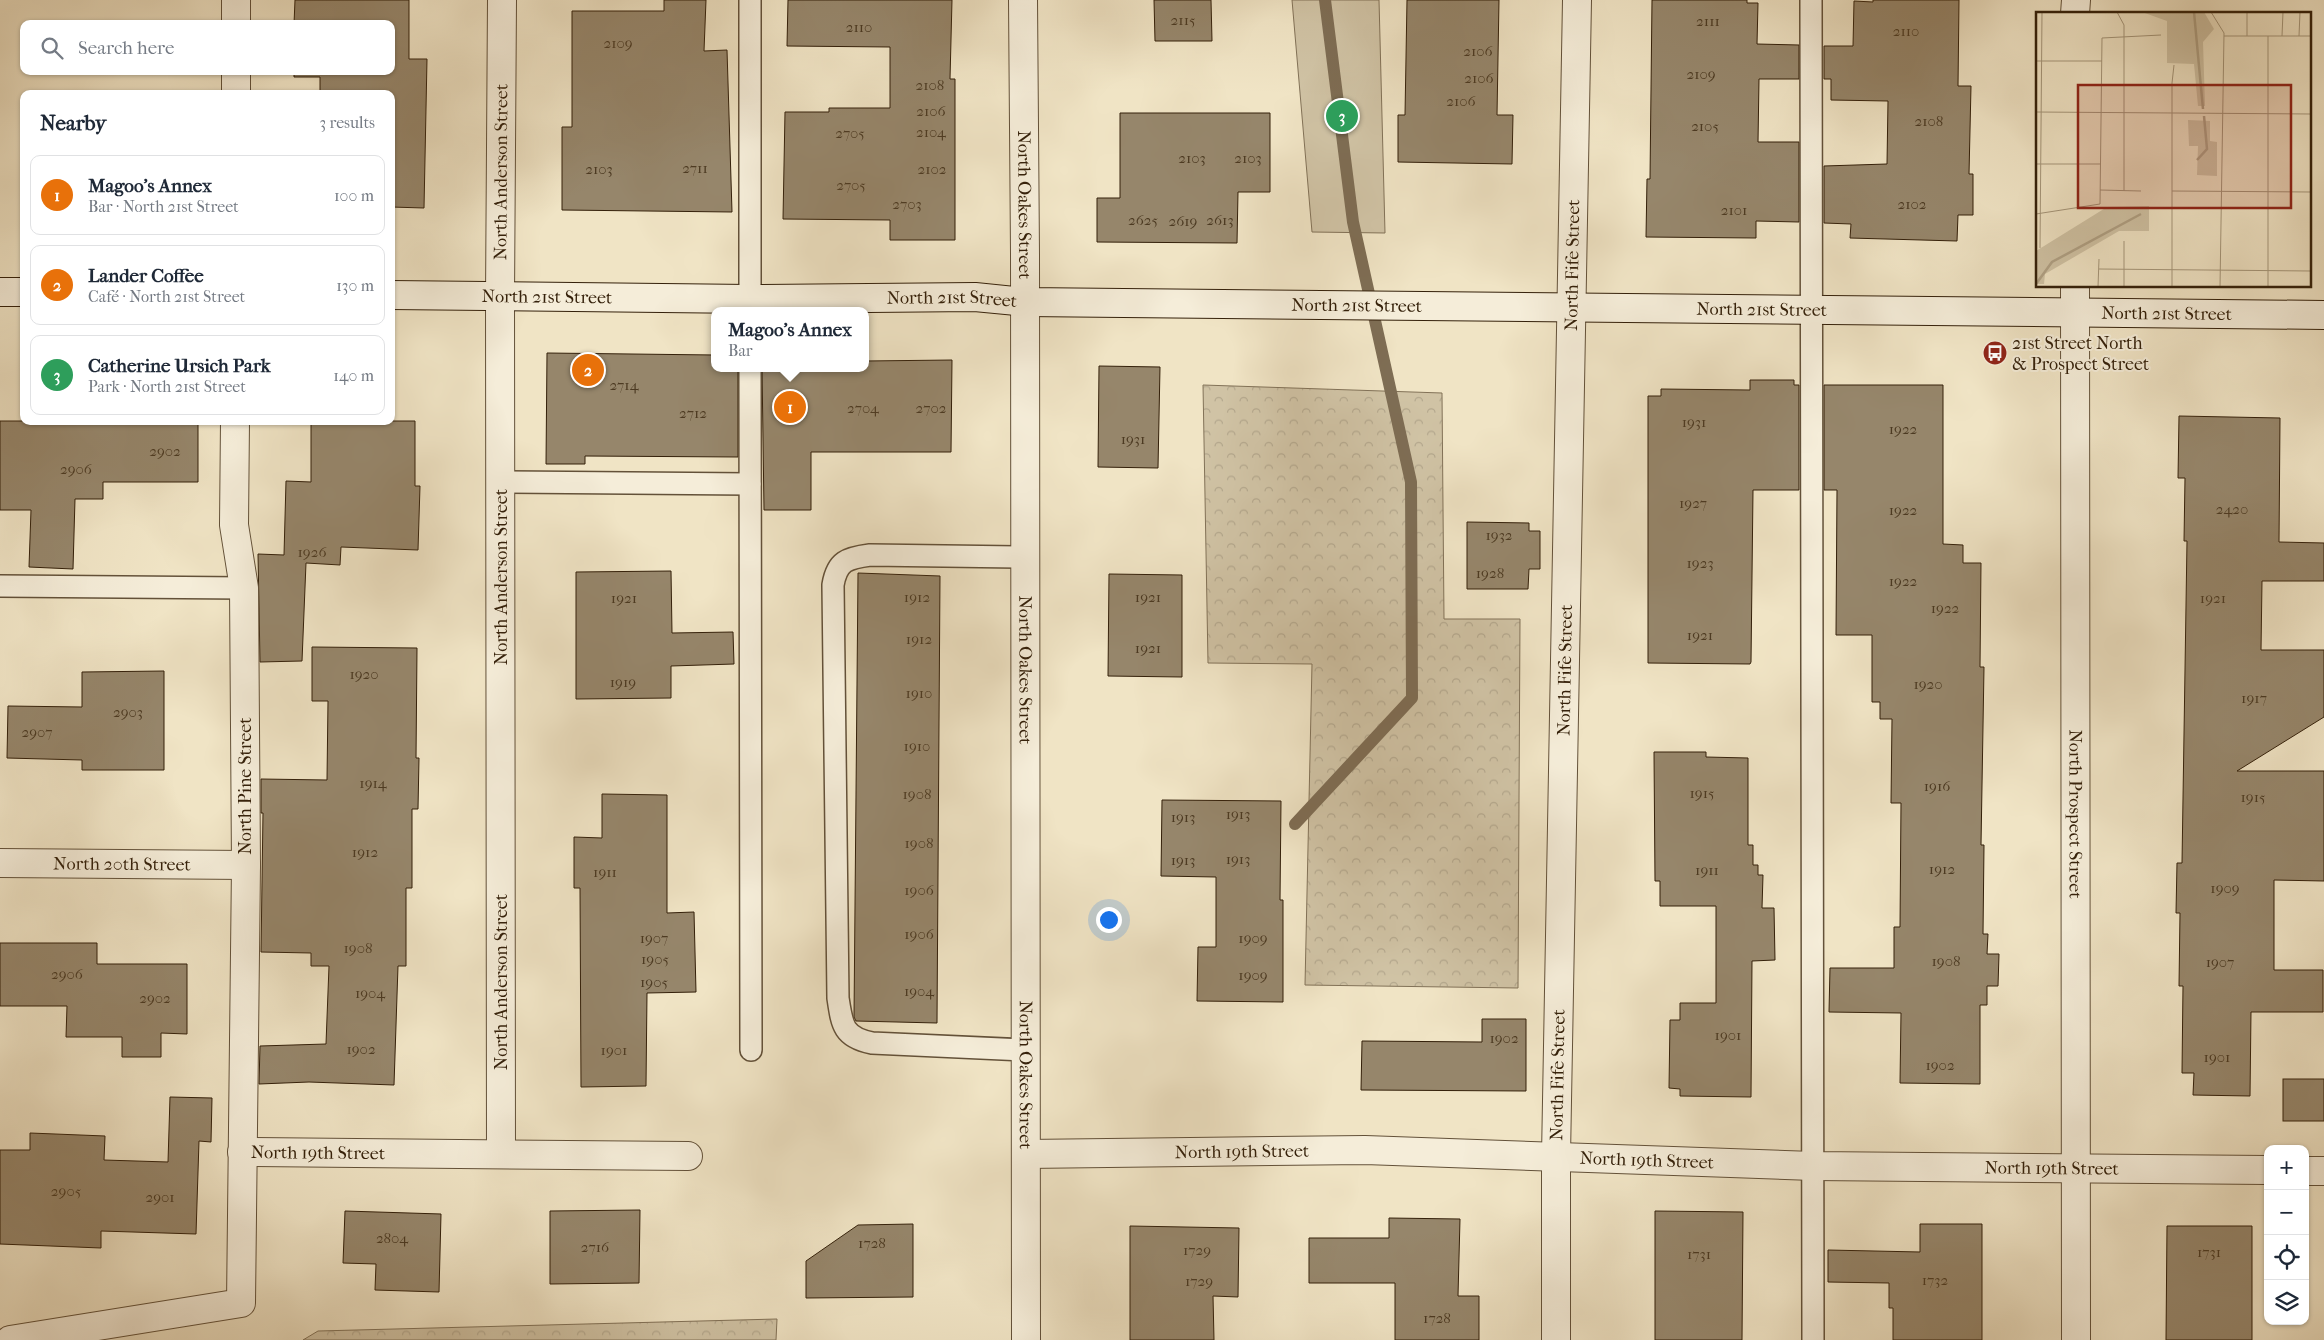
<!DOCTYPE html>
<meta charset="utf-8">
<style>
:root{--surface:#fff;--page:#f6f6f7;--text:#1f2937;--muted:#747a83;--line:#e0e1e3;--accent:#2563eb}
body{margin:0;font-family:"IM FELL French Canon",serif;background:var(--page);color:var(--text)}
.controls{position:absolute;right:15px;bottom:15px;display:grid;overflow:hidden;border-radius:10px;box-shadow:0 1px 4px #0004}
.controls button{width:45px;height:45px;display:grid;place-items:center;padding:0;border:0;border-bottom:1px solid var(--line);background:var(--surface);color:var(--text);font:25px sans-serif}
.you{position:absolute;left:1108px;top:919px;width:18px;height:18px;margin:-12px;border:4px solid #fff;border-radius:50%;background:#1a73e8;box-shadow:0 0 0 8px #1a73e833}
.badge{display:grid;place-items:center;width:32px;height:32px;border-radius:50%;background:var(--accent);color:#fff;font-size:16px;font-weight:700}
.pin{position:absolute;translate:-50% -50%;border:2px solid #fff;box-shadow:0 1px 5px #0006}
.popup{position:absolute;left:711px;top:307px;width:158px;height:65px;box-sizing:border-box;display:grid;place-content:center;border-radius:10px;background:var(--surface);filter:drop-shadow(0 1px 4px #0005);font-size:16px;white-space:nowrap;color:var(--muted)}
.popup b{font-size:19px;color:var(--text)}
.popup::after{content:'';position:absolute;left:50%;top:100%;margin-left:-10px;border:10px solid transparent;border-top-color:var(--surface)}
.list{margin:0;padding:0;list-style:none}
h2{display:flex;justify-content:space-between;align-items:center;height:65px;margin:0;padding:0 20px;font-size:21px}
h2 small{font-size:16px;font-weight:400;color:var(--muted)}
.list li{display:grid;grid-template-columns:32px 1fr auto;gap:15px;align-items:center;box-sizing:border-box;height:80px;margin:0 10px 10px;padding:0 10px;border:1px solid var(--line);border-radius:10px}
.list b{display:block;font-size:19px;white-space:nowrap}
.list p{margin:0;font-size:16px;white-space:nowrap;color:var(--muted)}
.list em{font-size:16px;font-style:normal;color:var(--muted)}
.icon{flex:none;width:28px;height:28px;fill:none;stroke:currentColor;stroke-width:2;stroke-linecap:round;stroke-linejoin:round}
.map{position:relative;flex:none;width:2324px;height:1340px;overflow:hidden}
.search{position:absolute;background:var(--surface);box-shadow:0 1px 4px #0004;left:20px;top:20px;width:375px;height:55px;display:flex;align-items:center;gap:12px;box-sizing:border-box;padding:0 18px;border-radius:10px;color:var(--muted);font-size:19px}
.panel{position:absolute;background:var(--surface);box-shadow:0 1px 4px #0004;left:20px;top:90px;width:375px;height:335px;border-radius:10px}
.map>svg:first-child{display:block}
</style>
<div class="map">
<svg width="2324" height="1340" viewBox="0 0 2324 1340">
<defs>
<pattern id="forest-crowns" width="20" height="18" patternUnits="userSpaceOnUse" patternTransform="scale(1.25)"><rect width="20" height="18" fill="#d0c3a5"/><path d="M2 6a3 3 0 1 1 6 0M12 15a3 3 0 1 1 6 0" fill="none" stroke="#b3a78d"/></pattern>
</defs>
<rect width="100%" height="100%" fill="#f0e4c5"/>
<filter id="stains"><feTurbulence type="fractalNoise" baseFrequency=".004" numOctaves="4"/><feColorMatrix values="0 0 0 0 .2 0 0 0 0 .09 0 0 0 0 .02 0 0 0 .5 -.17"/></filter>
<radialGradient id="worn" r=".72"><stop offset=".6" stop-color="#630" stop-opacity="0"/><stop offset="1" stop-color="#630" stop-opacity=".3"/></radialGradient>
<g fill="url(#forest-crowns)" stroke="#827258">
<path d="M1203,385L1442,393L1444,619H1520L1518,988L1305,985L1312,664L1208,663Z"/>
<path d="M777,1319L776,1340H303L318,1331Z"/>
</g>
<path fill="#d0c3a5" stroke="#827258" d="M1292,0H1379L1385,233L1312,232Z"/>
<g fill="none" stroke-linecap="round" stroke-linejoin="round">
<path stroke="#7e6d54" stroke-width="12" d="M1295,824L1412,698L1411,482L1353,222L1325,0"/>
</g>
<g fill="#96866b" stroke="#34200a">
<path d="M295,0H409V59H427L424,208L391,207V94H320V77H294V71H391V24H294Z"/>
<path d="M664,0H706L704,51L727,50L732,212L562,210V127H572V11H664Z"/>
<path d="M788,0H952L950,79H955V240H890V220L783,219L785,112H829V108H890V47L787,46Z"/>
<path d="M1154,0H1211L1212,41H1155Z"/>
<path d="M1407,0H1499L1497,115H1513L1512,164L1398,162V115H1405Z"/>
<path d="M1652,0H1747V3H1758L1757,44L1799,45V79H1759L1758,142H1799V222L1756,221V238L1646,237L1647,179H1650Z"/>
<path d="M1873,0H1959L1958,86H1971L1969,174H1973V215H1958L1957,241L1850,238L1851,224L1824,223V166L1887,164L1888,101L1831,100V79H1824V46H1853L1854,1L1873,2Z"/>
<path d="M1120,113H1270V192H1238L1237,243L1097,242V198H1120Z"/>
<path d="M547,353L715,355V368H738V457L585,456V464H546Z"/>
<path d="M952,360L951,452H811V510H764L762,368H865V361Z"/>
<path d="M1099,366L1160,367L1158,468L1098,467Z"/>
<path d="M1750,380H1794V385H1799V490H1753L1751,662L1750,664L1648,663V396H1661V389L1750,390Z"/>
<path d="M1824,385H1943V544L1963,545V563H1981L1980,667H1984L1981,845H1984L1983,934H1988L1987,954H1999L1998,986H1987V1005H1980V1084L1900,1083L1901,1013L1829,1012L1830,968H1894V927H1900L1901,803H1891L1892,719H1880V702H1872V635H1836L1837,490H1824Z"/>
<path d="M2179,416L2280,418L2279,542L2324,543V581H2262L2261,650H2324V717L2237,771H2324V881L2274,880V970H2323V1012H2251L2250,1096L2193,1095L2194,1073H2182L2183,986H2179L2180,913H2176L2177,863H2182L2187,541H2184L2185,478H2178Z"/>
<path d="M0,421H198V482H103V499H75L73,569L29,567L31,510H0Z"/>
<path d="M311,421H415V486H420L418,550L341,547L340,565L306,563L302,661L260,662L258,554L284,555L286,481L311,482Z"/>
<path d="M1467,522L1529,523V531H1540V569H1529L1528,589H1467Z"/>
<path d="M671,571L672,633L733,632L734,664L671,666V698L576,699V572Z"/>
<path d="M858,573L940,576L937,1023L856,1021L854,1017Z"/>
<path d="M1109,574L1182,575V677L1108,676Z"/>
<path d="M312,647L417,648L416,758H419L418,809H412V888H406V966H398L394,1085L309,1082L259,1084L260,1046L326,1044L329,966H311V953L261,952L263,813H261V779L327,780L328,701H312Z"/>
<path d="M164,671V770H82V760L7,758L8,706L82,707V672Z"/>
<path d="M1654,752H1706V757L1748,758V845H1753V865H1758V875H1763L1762,908H1774L1775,960L1752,961L1751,1097L1680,1096V1089L1669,1088L1670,1020H1680V1003H1716V906H1660V881H1655Z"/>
<path d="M602,794L667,795V913L694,912L696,992L647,993L646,1086L581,1087L580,888H574V837L602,838Z"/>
<path d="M1162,800L1281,801L1280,900H1283V1002L1197,1001L1198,947H1216V877L1161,876Z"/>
<path d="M0,943H97V964H187V1034L161,1033V1057H122V1037H66L67,1006H0Z"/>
<path d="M1482,1019H1526V1091L1361,1090L1362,1041L1482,1042Z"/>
<rect x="2283" y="1079" width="41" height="42"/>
<path d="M170,1097L212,1098L211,1142L199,1141L196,1234L101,1231V1248L0,1244V1150H30V1133L105,1136L104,1160L168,1162Z"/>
<path d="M640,1210L639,1283L550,1284V1211Z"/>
<path d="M345,1211L441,1214L439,1292L375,1290L376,1264L343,1263Z"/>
<path d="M1655,1211L1743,1212L1742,1340H1655Z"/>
<path d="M1389,1218L1460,1219L1458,1296H1479V1340H1395V1283H1309V1238H1389Z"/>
<path d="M913,1224V1297L806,1298V1261L858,1225Z"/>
<path d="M1920,1224H1982V1340H1893V1308H1889V1283L1828,1282V1250L1920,1252Z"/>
<path d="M1130,1226L1239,1228L1238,1297L1213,1296L1214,1340H1130Z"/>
<path d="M2167,1226H2252V1340H2166Z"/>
</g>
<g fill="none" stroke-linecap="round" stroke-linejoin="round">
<defs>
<g id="lane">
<path d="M1811,0L1813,1340"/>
<path d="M750,311V0"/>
<path d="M750,368L751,1050"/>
<path d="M500,482L750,484"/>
<path d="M1025,557L870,555C847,558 837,561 833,585L838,998C842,1025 843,1037 872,1043L1026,1050"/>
<path d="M0,586L244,588"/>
</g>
<g id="street">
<path d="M236,0V24"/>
<path id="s1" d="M1023,0L1025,254L1026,1340"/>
<path d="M2075,14L2076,0"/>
<path d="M236,71V94"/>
<path id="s2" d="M2075,286L2076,1340"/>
<path id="s3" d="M0,863L246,865"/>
<path id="s4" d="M242,1152L688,1156"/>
<path id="s5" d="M501,1154L500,297L502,0"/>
<path id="s6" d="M1026,1154L1365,1150L1813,1166L2268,1170"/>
<path d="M2305,1171H2324"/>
<path d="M10,1340L241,1303L246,865L244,588L234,525L235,421"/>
<path id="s7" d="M1556,1340V1156L1577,0"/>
</g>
<g id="secondary">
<path d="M0,292H24"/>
<path id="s8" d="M391,295L750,299L975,297L1025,302L2324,315"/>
</g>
</defs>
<use href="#lane" stroke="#635139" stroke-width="24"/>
<use href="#street" stroke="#635139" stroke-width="30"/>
<use href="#secondary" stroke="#34200a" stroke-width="30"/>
<use href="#lane" stroke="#f5edd9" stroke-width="21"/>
<use href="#street" stroke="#f5edd9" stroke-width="28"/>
<use href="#secondary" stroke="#f5edd9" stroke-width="28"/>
</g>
<defs>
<symbol id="bus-disc" viewBox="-11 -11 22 22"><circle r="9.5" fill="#8f2418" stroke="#f5edd9"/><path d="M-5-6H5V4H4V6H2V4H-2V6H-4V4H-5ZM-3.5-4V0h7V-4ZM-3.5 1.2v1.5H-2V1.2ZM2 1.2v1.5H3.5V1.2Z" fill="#fff"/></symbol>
</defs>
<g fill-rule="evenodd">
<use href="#bus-disc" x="1981" y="339" width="28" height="28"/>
</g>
<g text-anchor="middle" stroke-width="4" stroke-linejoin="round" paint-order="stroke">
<g font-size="15" fill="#4c3a22">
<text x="1183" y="25">2115</text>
<text x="1708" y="26">2111</text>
<text x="859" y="32">2110</text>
<text x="1906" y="36">2110</text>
<text x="618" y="48">2109</text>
<text x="1478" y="56">2106</text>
<text x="1701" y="79">2109</text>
<text x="1479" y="83">2106</text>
<text x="930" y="90">2108</text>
<text x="1461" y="106">2106</text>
<text x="931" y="116">2106</text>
<text x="1929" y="126">2108</text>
<text x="1705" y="131">2105</text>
<text x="931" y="137">2104</text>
<text x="850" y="138">2705</text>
<text x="1192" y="163">2103</text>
<text x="1248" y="163">2103</text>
<text x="695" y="173">2711</text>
<text x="599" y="174">2103</text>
<text x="932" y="174">2102</text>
<text x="851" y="190">2705</text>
<text x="907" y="209">2703</text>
<text x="1912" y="209">2102</text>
<text x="1734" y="215">2101</text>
<text x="1143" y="225">2625</text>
<text x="1220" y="225">2613</text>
<text x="1183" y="226">2619</text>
<text x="624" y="390">2714</text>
<text x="863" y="413">2704</text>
<text x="931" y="413">2702</text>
<text x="693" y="418">2712</text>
<text x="1694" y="427">1931</text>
<text x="1903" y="434">1922</text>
<text x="1133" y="444">1931</text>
<text x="165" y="456">2902</text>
<text x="76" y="474">2906</text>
<text x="1693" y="508">1927</text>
<text x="2232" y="514">2420</text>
<text x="1903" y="515">1922</text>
<text x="1499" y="540">1932</text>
<text x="312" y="557">1926</text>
<text x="1700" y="568">1923</text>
<text x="1490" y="578">1928</text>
<text x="1903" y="586">1922</text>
<text x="917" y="602">1912</text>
<text x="1148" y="602">1921</text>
<text x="624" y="603">1921</text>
<text x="2213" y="603">1921</text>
<text x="1945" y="613">1922</text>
<text x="1700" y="640">1921</text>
<text x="919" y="644">1912</text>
<text x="1148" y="653">1921</text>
<text x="364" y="679">1920</text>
<text x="623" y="687">1919</text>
<text x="1928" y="689">1920</text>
<text x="919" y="698">1910</text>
<text x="2254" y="703">1917</text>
<text x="128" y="717">2903</text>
<text x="37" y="737">2907</text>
<text x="917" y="751">1910</text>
<text x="373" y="788">1914</text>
<text x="1937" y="791">1916</text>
<text x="1702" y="798">1915</text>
<text x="917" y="799">1908</text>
<text x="2253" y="802">1915</text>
<text x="1238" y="819">1913</text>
<text x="1183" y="822">1913</text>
<text x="919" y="848">1908</text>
<text x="365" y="857">1912</text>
<text x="1238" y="864">1913</text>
<text x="1183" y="865">1913</text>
<text x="1942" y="874">1912</text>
<text x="1707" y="875">1911</text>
<text x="605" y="877">1911</text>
<text x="2225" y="893">1909</text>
<text x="919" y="895">1906</text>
<text x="919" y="939">1906</text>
<text x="654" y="943">1907</text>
<text x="1253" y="943">1909</text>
<text x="358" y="953">1908</text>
<text x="655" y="964">1905</text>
<text x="1946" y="966">1908</text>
<text x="2220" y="967">1907</text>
<text x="67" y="979">2906</text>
<text x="1253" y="980">1909</text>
<text x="654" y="987">1905</text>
<text x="919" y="996">1904</text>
<text x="370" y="998">1904</text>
<text x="155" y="1003">2902</text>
<text x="1728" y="1040">1901</text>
<text x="1504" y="1043">1902</text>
<text x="361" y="1054">1902</text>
<text x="614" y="1055">1901</text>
<text x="2217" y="1062">1901</text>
<text x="1940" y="1070">1902</text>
<text x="66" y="1196">2905</text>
<text x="160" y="1202">2901</text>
<text x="392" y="1243">2804</text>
<text x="872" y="1248">1728</text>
<text x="595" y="1252">2716</text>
<text x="1197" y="1255">1729</text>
<text x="2209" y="1257">1731</text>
<text x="1699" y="1259">1731</text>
<text x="1935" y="1285">1732</text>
<text x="1199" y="1286">1729</text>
<text x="1437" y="1323">1728</text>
</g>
<g font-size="18" fill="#34200a" stroke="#f5edd9">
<text dy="6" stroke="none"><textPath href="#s5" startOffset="982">North Anderson Street</textPath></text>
<text dy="6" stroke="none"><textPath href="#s1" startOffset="205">North Oakes Street</textPath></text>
<text dy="6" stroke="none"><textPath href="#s7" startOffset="1075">North Fife Street</textPath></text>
<text dy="6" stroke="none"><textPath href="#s8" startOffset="156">North 21st Street</textPath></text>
<text dy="6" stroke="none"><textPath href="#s8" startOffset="561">North 21st Street</textPath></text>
<text dy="6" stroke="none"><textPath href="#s8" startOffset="966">North 21st Street</textPath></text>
<text dy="6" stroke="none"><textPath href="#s8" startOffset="1371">North 21st Street</textPath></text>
<text dy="6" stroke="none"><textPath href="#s8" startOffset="1776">North 21st Street</textPath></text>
<text transform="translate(501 577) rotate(-90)" y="6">North Anderson Street</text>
<text dy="6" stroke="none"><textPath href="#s1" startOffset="670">North Oakes Street</textPath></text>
<text dy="6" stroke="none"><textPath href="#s7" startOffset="670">North Fife Street</textPath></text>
<text transform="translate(245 786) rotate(-90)" y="6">North Pine Street</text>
<text dy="6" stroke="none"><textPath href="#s2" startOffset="528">North Prospect Street</textPath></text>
<text dy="6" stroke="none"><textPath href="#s3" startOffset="122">North 20th Street</textPath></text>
<text transform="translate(501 982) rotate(-90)" y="6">North Anderson Street</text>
<text dy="6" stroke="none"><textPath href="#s1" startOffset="1075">North Oakes Street</textPath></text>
<text dy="6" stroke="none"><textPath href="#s7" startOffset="265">North Fife Street</textPath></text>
<text dy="6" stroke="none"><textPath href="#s6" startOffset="216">North 19th Street</textPath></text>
<text dy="6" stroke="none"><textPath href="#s4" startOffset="76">North 19th Street</textPath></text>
<text dy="6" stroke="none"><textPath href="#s6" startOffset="621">North 19th Street</textPath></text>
<text dy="6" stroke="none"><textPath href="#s6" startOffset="1026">North 19th Street</textPath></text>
</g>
<g font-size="18" fill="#34200a" stroke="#f5edd9" text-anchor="start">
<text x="2012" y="349">21st Street North<tspan x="2012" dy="21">&amp; Prospect Street</tspan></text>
</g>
</g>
<g transform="translate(2036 12)">
<rect width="275" height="275" fill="#f0e4c5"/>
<path d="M152,108L174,109V129L181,130V164L161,163L162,134H153ZM113,194V219H83L9,262L8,272H0V239L71,195Z" fill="#d0c3a5"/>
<path d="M106,0H168L178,17L167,30L169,94H162L158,52L131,51V9Z" fill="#d0c3a5"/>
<path fill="none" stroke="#b0a185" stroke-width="2.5" d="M158,0L167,97M161,148L171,137L168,104M0,272L16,250L105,202"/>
<path fill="none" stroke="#a5967a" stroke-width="1" d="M81,0L88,13V179M175,0L188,21L184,275M211,0V24M188,24H275M232,24V275M246,24L247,0M263,24L264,0M0,49H66M0,100L275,102M0,152H65M64,178L105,179M136,179L275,180M0,202L64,192L66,26L125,23M4,236L6,0M63,257L275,259M62,275L63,247M88,275V229M136,275V71L138,53"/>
<path fill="#8f2418" fill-opacity="0.15" stroke="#8f2418" stroke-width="2.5" d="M42,73H255V196H42Z"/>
<rect width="275" height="275" fill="none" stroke="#34200a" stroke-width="2.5"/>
</g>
<rect width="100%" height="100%" filter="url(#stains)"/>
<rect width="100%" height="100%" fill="url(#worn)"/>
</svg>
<div class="controls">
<button>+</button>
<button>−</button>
<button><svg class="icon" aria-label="locate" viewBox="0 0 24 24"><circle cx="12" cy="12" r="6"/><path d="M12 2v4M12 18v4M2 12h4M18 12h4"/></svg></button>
<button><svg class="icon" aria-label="layers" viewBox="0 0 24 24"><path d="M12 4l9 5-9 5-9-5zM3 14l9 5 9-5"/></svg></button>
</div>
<div class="you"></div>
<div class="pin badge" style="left:790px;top:407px;background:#e8710a">1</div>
<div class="popup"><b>Magoo's Annex</b>Bar</div>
<div class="pin badge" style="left:588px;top:370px;background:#e8710a">2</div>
<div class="pin badge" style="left:1342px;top:116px;background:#2e9e5b">3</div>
<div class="search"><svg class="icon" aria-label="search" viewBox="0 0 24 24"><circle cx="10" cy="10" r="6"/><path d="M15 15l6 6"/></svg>Search here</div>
<section class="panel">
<h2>Nearby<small>3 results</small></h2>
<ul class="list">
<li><span class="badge" style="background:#e8710a">1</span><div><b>Magoo's Annex</b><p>Bar · North 21st Street</p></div><em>100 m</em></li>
<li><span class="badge" style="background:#e8710a">2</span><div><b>Lander Coffee</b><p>Café · North 21st Street</p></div><em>130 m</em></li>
<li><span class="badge" style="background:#2e9e5b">3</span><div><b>Catherine Ursich Park</b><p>Park · North 21st Street</p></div><em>140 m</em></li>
</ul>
</section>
</div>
